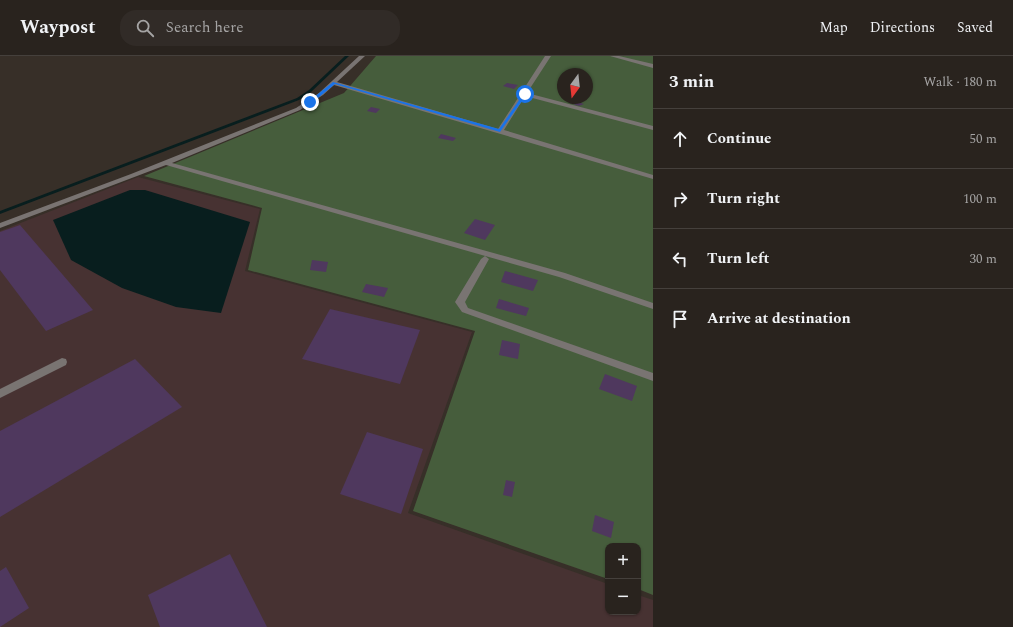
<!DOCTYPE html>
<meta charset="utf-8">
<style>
:root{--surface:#29231e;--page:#312b27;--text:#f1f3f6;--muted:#a5a4a4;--line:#45403c}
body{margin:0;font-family:Spectral,serif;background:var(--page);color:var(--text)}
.controls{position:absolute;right:12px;bottom:12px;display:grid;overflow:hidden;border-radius:8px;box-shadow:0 1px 3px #0004}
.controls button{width:36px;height:36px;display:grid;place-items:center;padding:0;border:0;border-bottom:1px solid var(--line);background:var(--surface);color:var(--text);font:20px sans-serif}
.compass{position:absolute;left:557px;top:12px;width:36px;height:36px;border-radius:50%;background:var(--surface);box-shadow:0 1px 3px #0004;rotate:195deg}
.stop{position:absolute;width:12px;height:12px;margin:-9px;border:3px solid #1a73e8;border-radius:50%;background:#fff}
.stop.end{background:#1a73e8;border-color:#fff;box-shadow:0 1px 4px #0008}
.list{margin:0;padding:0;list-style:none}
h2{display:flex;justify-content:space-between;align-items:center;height:52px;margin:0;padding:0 16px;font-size:17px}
h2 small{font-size:13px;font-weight:400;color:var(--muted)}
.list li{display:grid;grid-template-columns:26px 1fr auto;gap:12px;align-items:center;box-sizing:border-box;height:60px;padding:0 16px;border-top:1px solid var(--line)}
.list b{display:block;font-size:15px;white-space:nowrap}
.list em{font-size:13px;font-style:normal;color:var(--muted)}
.icon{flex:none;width:22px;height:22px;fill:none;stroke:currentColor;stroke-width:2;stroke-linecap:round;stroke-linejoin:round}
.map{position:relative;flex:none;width:653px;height:571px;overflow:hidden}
header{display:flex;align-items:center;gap:24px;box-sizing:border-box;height:56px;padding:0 20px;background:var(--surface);border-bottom:1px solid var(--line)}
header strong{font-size:19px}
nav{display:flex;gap:22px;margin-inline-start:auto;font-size:14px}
.search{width:280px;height:36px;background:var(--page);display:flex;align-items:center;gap:10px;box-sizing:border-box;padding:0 14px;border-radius:16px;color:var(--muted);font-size:15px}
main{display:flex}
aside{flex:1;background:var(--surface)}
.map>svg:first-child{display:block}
</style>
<header>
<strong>Waypost</strong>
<div class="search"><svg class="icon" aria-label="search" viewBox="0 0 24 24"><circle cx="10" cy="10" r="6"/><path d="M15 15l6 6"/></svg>Search here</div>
<nav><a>Map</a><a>Directions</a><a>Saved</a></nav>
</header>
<main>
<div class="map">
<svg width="653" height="571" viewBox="0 0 653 571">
<rect width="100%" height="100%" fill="#372f28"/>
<path fill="#473232" d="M138,121L260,153L245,215L472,276L408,457L608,528V556H638V539L653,544V571H0V175Z"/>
<path fill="#465d3c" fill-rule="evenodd" d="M376,0H653V539L638,533V490H608V523L413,455L475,275L248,214L262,152L144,120L344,37ZM563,18H587V42H563Z"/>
<path fill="#081e1e" d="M130,134H145L250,166L221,257L176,251L122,232L71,204L53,164Z"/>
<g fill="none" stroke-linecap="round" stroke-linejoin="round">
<path fill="#081e1e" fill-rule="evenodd" d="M345,0H349L311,36L299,44L0,158V155L297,42L309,34Z"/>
</g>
<g fill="#4f385e">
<path d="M507,27L518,29L514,33L503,30Z"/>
<path d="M574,45L584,48L579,50L570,47Z"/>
<path d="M371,51L380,53L376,57L367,55Z"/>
<path d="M441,78L456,82L453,85L438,82Z"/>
<path d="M475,163L495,169L485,184L464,177Z"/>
<path d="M20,169L93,254L46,275L0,214V176Z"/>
<path d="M312,204L328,206L326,216L310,214Z"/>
<path d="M505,215L538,224L533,235L501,226Z"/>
<path d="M366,228L388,232L384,241L362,236Z"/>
<path d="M499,243L529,252L526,260L496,252Z"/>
<path d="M330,253L420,274L400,328L302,303Z"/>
<path d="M502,284L520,288L518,303L499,299Z"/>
<path d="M135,303L182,351L0,461V375Z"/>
<path d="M605,318L637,330L632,345L599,333Z"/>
<path d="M367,376L423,393L401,458L340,438Z"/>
<path d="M506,424L515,426L512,441L503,439Z"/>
<path d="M595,459L614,466L611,482L592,475Z"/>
<path d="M230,498L267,571H160L148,539Z"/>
<path d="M6,511L29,552L0,571V515Z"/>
</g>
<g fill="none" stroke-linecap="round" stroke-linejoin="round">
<g fill="#797472" fill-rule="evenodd">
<path d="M359,0H365L337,26L498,73L545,0H551L527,37L653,70V74L525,40L504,74L653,119V123L334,29L323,39L300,54L172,107L565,217L653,247V253L559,221L166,109L0,172V167L131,118L296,52L319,37Z"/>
<path d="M610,0H619L653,8V12Z"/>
<path d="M485,200L489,203L465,246L468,252L653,317V325L462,256L455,246L481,203Z"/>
<path d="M62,302L66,303L67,306L66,309L0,342V333Z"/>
</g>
</g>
<path fill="#1a73e8" d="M333,26L499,73L524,37L527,38L500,76L335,28L312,47H309V45Z"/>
</svg>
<div class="controls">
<button>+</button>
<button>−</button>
</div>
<svg class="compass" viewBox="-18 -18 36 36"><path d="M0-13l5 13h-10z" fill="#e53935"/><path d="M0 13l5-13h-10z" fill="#a5a4a4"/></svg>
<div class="stop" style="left:525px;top:38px"></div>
<div class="stop end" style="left:310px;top:46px"></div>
</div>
<aside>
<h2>3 min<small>Walk · 180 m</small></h2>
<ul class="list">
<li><svg class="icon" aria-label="ahead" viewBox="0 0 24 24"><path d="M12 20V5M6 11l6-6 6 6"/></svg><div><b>Continue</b></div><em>50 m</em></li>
<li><svg class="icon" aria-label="right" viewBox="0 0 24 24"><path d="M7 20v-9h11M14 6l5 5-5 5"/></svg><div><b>Turn right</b></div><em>100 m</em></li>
<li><svg class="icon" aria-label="left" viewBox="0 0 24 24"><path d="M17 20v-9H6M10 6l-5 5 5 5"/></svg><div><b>Turn left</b></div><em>30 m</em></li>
<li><svg class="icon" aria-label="arrive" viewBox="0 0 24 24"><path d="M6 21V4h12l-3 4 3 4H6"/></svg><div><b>Arrive at destination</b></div></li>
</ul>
</aside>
</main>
